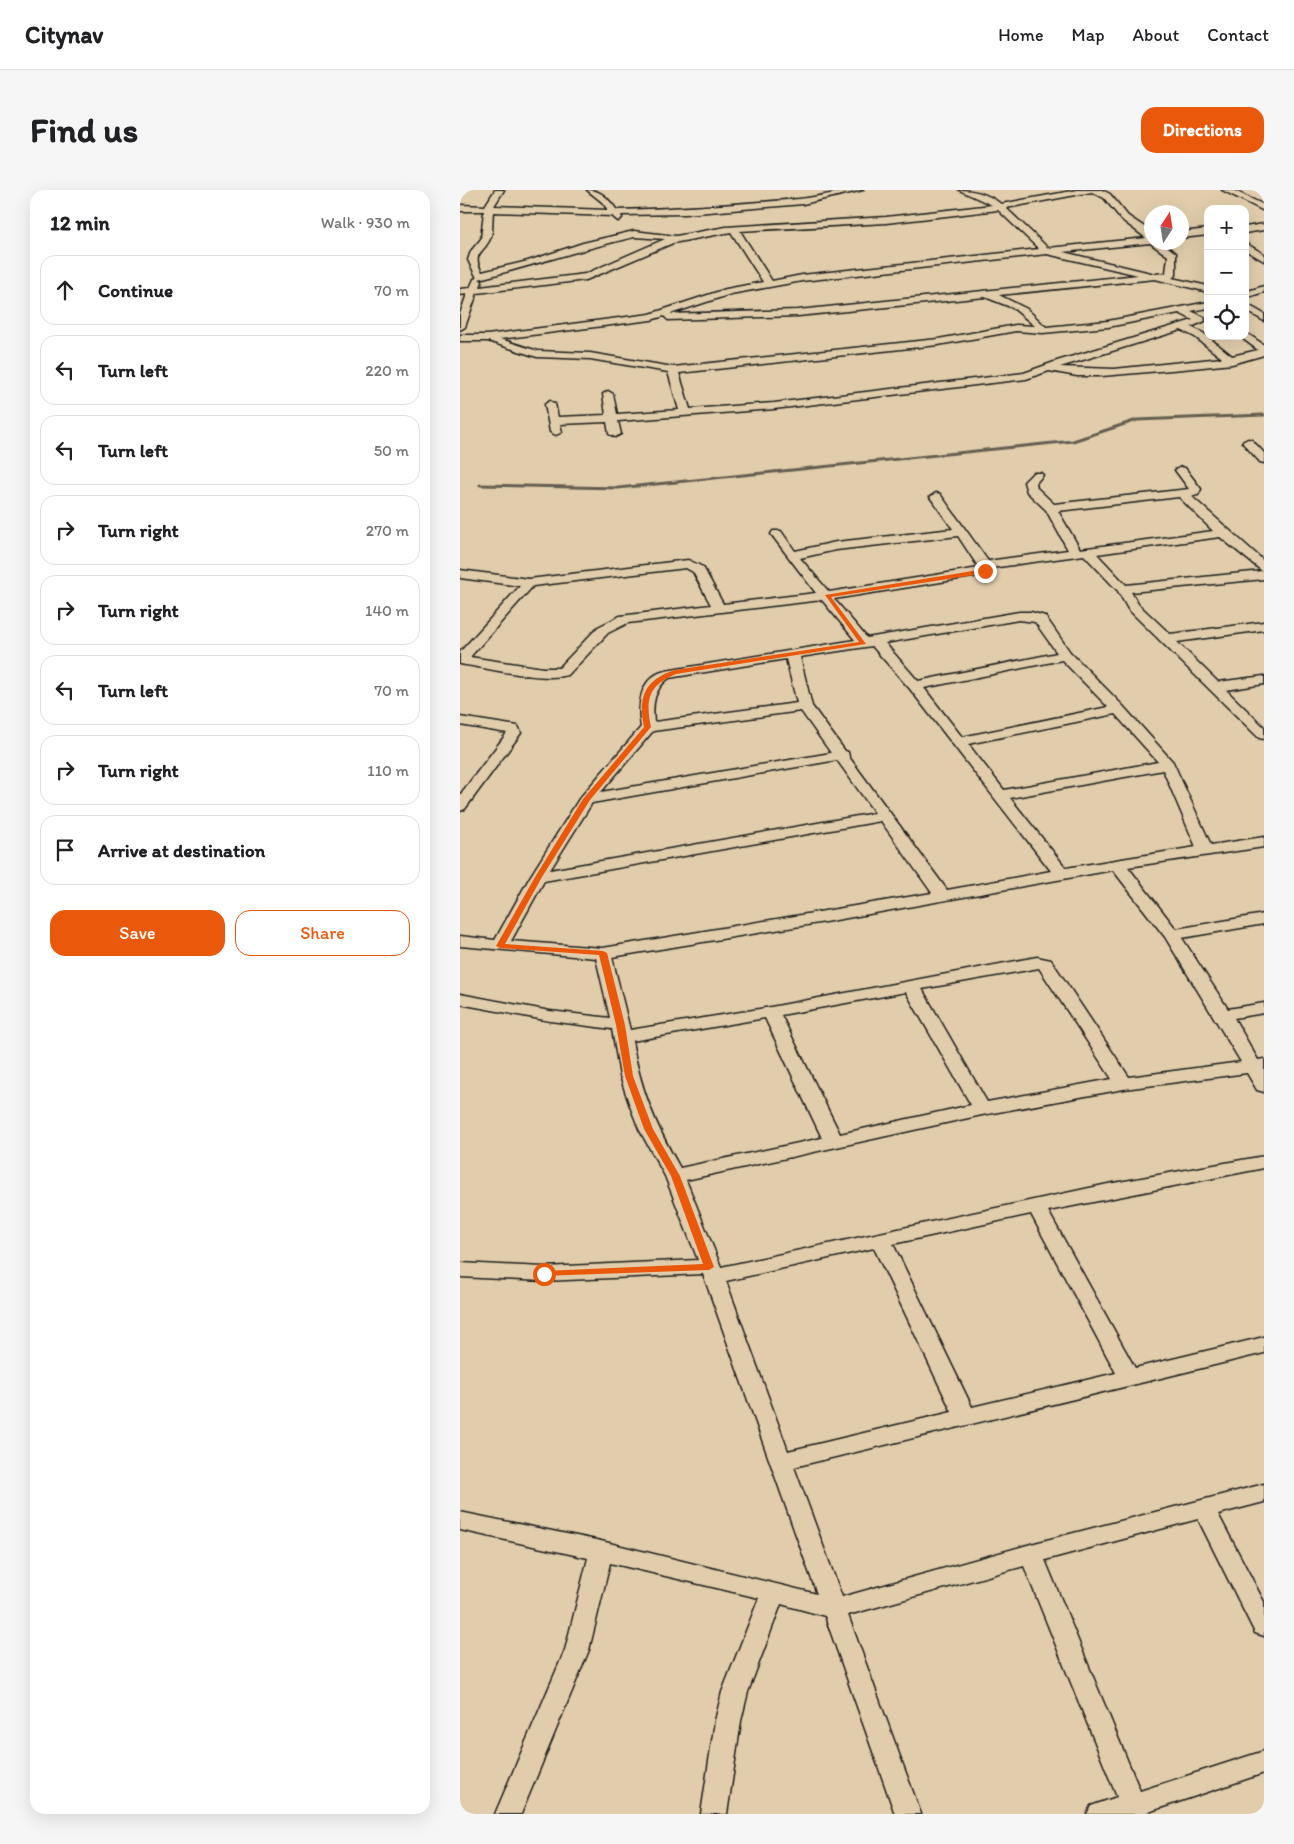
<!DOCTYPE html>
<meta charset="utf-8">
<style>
:root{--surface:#fff;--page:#f6f6f6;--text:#202124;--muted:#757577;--line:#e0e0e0;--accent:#ea580c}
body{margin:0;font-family:Itim,sans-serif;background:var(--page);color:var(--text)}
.controls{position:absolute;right:15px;top:15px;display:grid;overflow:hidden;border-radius:10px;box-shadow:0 5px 20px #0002}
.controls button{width:45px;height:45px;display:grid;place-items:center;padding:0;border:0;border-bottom:1px solid var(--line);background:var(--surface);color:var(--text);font:25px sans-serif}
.compass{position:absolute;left:684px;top:15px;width:45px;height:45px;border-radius:50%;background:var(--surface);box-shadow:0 5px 20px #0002;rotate:12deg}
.stop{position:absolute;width:15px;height:15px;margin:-11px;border:4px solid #ea580c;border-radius:50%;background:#fff}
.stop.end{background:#ea580c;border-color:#fff;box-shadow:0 1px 5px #0008}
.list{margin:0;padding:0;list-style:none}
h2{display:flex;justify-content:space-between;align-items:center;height:65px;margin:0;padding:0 20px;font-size:21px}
h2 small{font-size:16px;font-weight:400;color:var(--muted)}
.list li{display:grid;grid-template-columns:32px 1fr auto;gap:15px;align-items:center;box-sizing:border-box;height:70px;margin:0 10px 10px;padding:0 10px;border:1px solid var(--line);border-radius:15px}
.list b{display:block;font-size:19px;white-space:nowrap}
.list em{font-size:16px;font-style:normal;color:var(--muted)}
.actions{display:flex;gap:10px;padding:15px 20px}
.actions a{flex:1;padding:11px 0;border:1px solid var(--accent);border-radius:15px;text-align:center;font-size:18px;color:var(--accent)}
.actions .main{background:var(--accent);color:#fff}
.icon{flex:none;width:28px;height:28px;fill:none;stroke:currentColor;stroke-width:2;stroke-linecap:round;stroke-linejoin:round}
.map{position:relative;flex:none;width:804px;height:1624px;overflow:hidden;border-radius:15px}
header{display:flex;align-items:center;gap:30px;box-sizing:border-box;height:70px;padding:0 25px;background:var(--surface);border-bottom:1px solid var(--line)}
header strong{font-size:24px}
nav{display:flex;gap:28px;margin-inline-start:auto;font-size:18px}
.intro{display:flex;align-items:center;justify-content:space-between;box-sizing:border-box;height:120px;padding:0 30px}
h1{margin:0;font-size:35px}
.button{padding:12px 22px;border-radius:15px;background:var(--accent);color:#fff;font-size:18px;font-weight:700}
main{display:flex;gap:30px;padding:0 30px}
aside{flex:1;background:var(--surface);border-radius:15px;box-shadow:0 5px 20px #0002}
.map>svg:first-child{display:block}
</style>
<header>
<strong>Citynav</strong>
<nav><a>Home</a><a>Map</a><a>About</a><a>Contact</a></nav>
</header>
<div class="intro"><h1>Find us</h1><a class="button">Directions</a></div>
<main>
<aside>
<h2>12 min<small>Walk · 930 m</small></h2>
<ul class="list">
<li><svg class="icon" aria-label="ahead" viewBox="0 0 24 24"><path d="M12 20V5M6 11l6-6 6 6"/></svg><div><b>Continue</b></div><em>70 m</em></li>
<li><svg class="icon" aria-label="left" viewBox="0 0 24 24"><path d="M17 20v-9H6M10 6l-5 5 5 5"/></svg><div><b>Turn left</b></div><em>220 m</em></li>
<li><svg class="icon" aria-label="left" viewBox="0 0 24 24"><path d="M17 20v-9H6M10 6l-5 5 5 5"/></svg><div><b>Turn left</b></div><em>50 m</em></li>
<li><svg class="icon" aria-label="right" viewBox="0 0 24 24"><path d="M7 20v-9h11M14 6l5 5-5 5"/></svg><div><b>Turn right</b></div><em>270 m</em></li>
<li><svg class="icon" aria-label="right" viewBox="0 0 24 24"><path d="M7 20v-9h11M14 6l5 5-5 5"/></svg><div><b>Turn right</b></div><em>140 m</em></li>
<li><svg class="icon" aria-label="left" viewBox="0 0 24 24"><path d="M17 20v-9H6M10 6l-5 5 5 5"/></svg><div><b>Turn left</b></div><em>70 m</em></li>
<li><svg class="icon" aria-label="right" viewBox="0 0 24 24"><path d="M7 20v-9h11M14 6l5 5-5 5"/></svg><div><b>Turn right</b></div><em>110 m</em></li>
<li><svg class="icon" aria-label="arrive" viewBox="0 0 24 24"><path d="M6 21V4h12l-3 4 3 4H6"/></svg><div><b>Arrive at destination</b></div></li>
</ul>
<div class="actions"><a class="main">Save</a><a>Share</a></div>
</aside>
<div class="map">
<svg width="804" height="1624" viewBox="0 0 804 1624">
<rect width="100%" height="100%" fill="#e1cdab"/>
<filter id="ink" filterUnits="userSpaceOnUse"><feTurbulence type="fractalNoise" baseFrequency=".02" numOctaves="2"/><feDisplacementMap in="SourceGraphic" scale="10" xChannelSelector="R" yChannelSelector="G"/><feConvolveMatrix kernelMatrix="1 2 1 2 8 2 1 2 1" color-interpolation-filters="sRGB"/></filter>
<g filter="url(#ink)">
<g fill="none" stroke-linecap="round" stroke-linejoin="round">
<path stroke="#655d51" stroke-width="3" d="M20,295L158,298L613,251L677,230L804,225"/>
<defs>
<g id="minor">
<path d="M35,0H44L34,16L148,20L142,12L127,0C142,0 148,9 157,20C218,19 278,14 339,9C361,7 381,0 403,0L343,14L225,24L161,25L162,28L158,31L152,26L33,22C32,30 33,39 31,46C26,63 10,62 22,82L68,71L123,53L174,41L216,46L266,37L426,27L532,15L499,0C515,0 528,4 541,14L617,0H642L650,4L668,26L692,42V52H701L716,63V85L712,88L748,96V102L695,89L539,105L567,119L586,137L648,131L748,112V118L731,121L744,127L745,131L731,137L743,143L772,166L798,160L779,146L788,144L804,155V165L772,174L723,179L642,186H617L589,181L566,189L314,219L158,231L161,244L155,247L149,244L147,232L100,234L102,242L96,245L90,242L85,214L90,211L95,214L98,227L146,225L143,204L148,201L153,204L157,224L219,220L208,182L130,169L77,167L28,151H0V145H27L190,124L266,99L303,92L271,42L213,53L126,90L17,103L5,137L0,140V124L7,104L0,105V99L10,98L14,89L17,88L8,70L11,61L21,49L24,21H0V15L25,16ZM632,2L644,8L662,30L686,48L588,58L546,18ZM538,20L579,59L342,85L312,91L280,41L426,33ZM174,47L205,49L125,84L20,97L22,91L19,89C71,76 122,59 174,47ZM690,53L708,66L706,83L695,84L603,62ZM587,64L678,85L338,120L210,124L271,104L342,91ZM525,107L553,118L575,136L556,135L478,149L213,177L130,163L78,161L40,149L191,130L204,126L208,130L338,126ZM719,123L733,130L597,171L564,183L314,213L230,219L219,183L478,155L556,141L583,143L648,137ZM721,140L735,147L762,168L654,179L600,177Z"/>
<path d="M762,0H773L804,15V21Z"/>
<path d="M804,34V40L785,43V37Z"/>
<path d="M748,39V45L722,48V42Z"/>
<path d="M785,53L804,64V71L785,60Z"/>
<path d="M804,96V102L785,108V102Z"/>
<path d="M785,113L804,124V131L785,120Z"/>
<path d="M788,249L792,250L804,263V273L800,272L782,252Z"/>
<path d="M721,277L725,278L741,299L738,305L731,306L804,371V389L671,402L678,414L710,444L804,432V440L717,452L758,492L804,486V494L766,500L804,537V549L799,548L668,419L658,401L624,365L531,378L530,384L525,385L374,409L407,448L559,422H571L585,426L610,462L663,516L713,572L751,655L804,647V657L668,677L716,739L804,724V734L722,748L768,819L804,813V823L774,828L798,870L804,869V902L797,900L787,883L664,899L522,925L226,990L261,1077L648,994L804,966V978L588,1021L675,1178L804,1147V1163L334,1277L382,1407L571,1354L804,1294V1312L758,1324L804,1412V1446L795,1443L738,1329L585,1370L680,1601L804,1561V1583L682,1624H627L631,1616L657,1607L564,1376L388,1425L461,1624H435L365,1426L321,1414L288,1502L281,1531L267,1624H241L255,1531L262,1502L299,1408L150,1373L129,1460L61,1624H35L105,1460L128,1368L0,1340V1322L141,1351L357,1404L243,1084L84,1091L0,1087V1073L84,1077L238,1070L205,986L179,939L170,916L160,886L152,839L90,831L0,814V804L90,821L150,828L136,768L0,756V746L35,750L70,687L119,609L181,537C177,515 180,487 205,481L395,450L362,410L168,433L148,443L108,485C81,492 28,478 0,474V462L60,396L0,388V380L69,389L228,370L243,377L263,414L356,403L311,344L313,341H321L335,361L376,352L493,339L470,307L476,303L480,304L528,371L608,360L586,320L567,302L564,292L573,283H581L583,285L576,293L577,298L594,314L729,299L715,280ZM719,307L753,341L620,359L598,321ZM498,346L519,378L369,402L340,368L376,360ZM760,347L802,381L666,395L637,364ZM226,378L233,382L251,415L160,426L138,437L99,478H83L10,467L73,396ZM559,430L575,432L597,463L458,491L425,453ZM412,456L450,499L591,681L487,700L389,567L388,562L385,561L352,516L340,467ZM326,469L337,513L194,532C192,514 194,499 209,488ZM602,470L648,517L502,547L464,498ZM341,521L371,563L141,602L193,541ZM655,524L698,572L544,600L508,554ZM377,570L415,623L90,680L132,613ZM703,580L736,657L606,678L550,608ZM421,631L472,703L143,758L51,751L84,691ZM653,680L705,747L781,872L669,887L591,770L577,767L311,817L170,840L152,767L365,732ZM579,778L652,889L527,912L462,799ZM446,802L511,915L380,944L321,825ZM305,828L362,948L220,978C195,934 181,901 172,851ZM571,1024L656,1183L512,1217L433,1054ZM414,1058L492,1222L328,1261L266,1091Z"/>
<path d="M0,527L58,536L61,543L5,619L0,621V605L47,543L0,535Z"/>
</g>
</defs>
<use href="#minor" stroke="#1c1c1c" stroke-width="3"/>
<use href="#minor" fill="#e1cdab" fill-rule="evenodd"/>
</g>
</g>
<path fill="#ea580c" d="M525,379L527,383L371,407L406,454L216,484C189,495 185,509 191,537L130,610L82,687L45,754L143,761L147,763L165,835L173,886L193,939L220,986L254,1077L249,1080L81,1086L79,1084L84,1081L243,1074L211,986L184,939L165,886L156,835L139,765L40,758L36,756L75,687L123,609L184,537C178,507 184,490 215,480L399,452L365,405Z"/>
</svg>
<div class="controls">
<button>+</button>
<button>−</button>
<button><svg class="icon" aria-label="locate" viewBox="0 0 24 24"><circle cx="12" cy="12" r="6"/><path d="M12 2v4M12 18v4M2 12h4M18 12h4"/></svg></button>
</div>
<svg class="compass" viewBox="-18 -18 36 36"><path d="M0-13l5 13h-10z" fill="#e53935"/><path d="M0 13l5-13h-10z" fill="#757577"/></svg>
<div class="stop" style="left:84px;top:1084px"></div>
<div class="stop end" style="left:525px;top:381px"></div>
</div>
</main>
